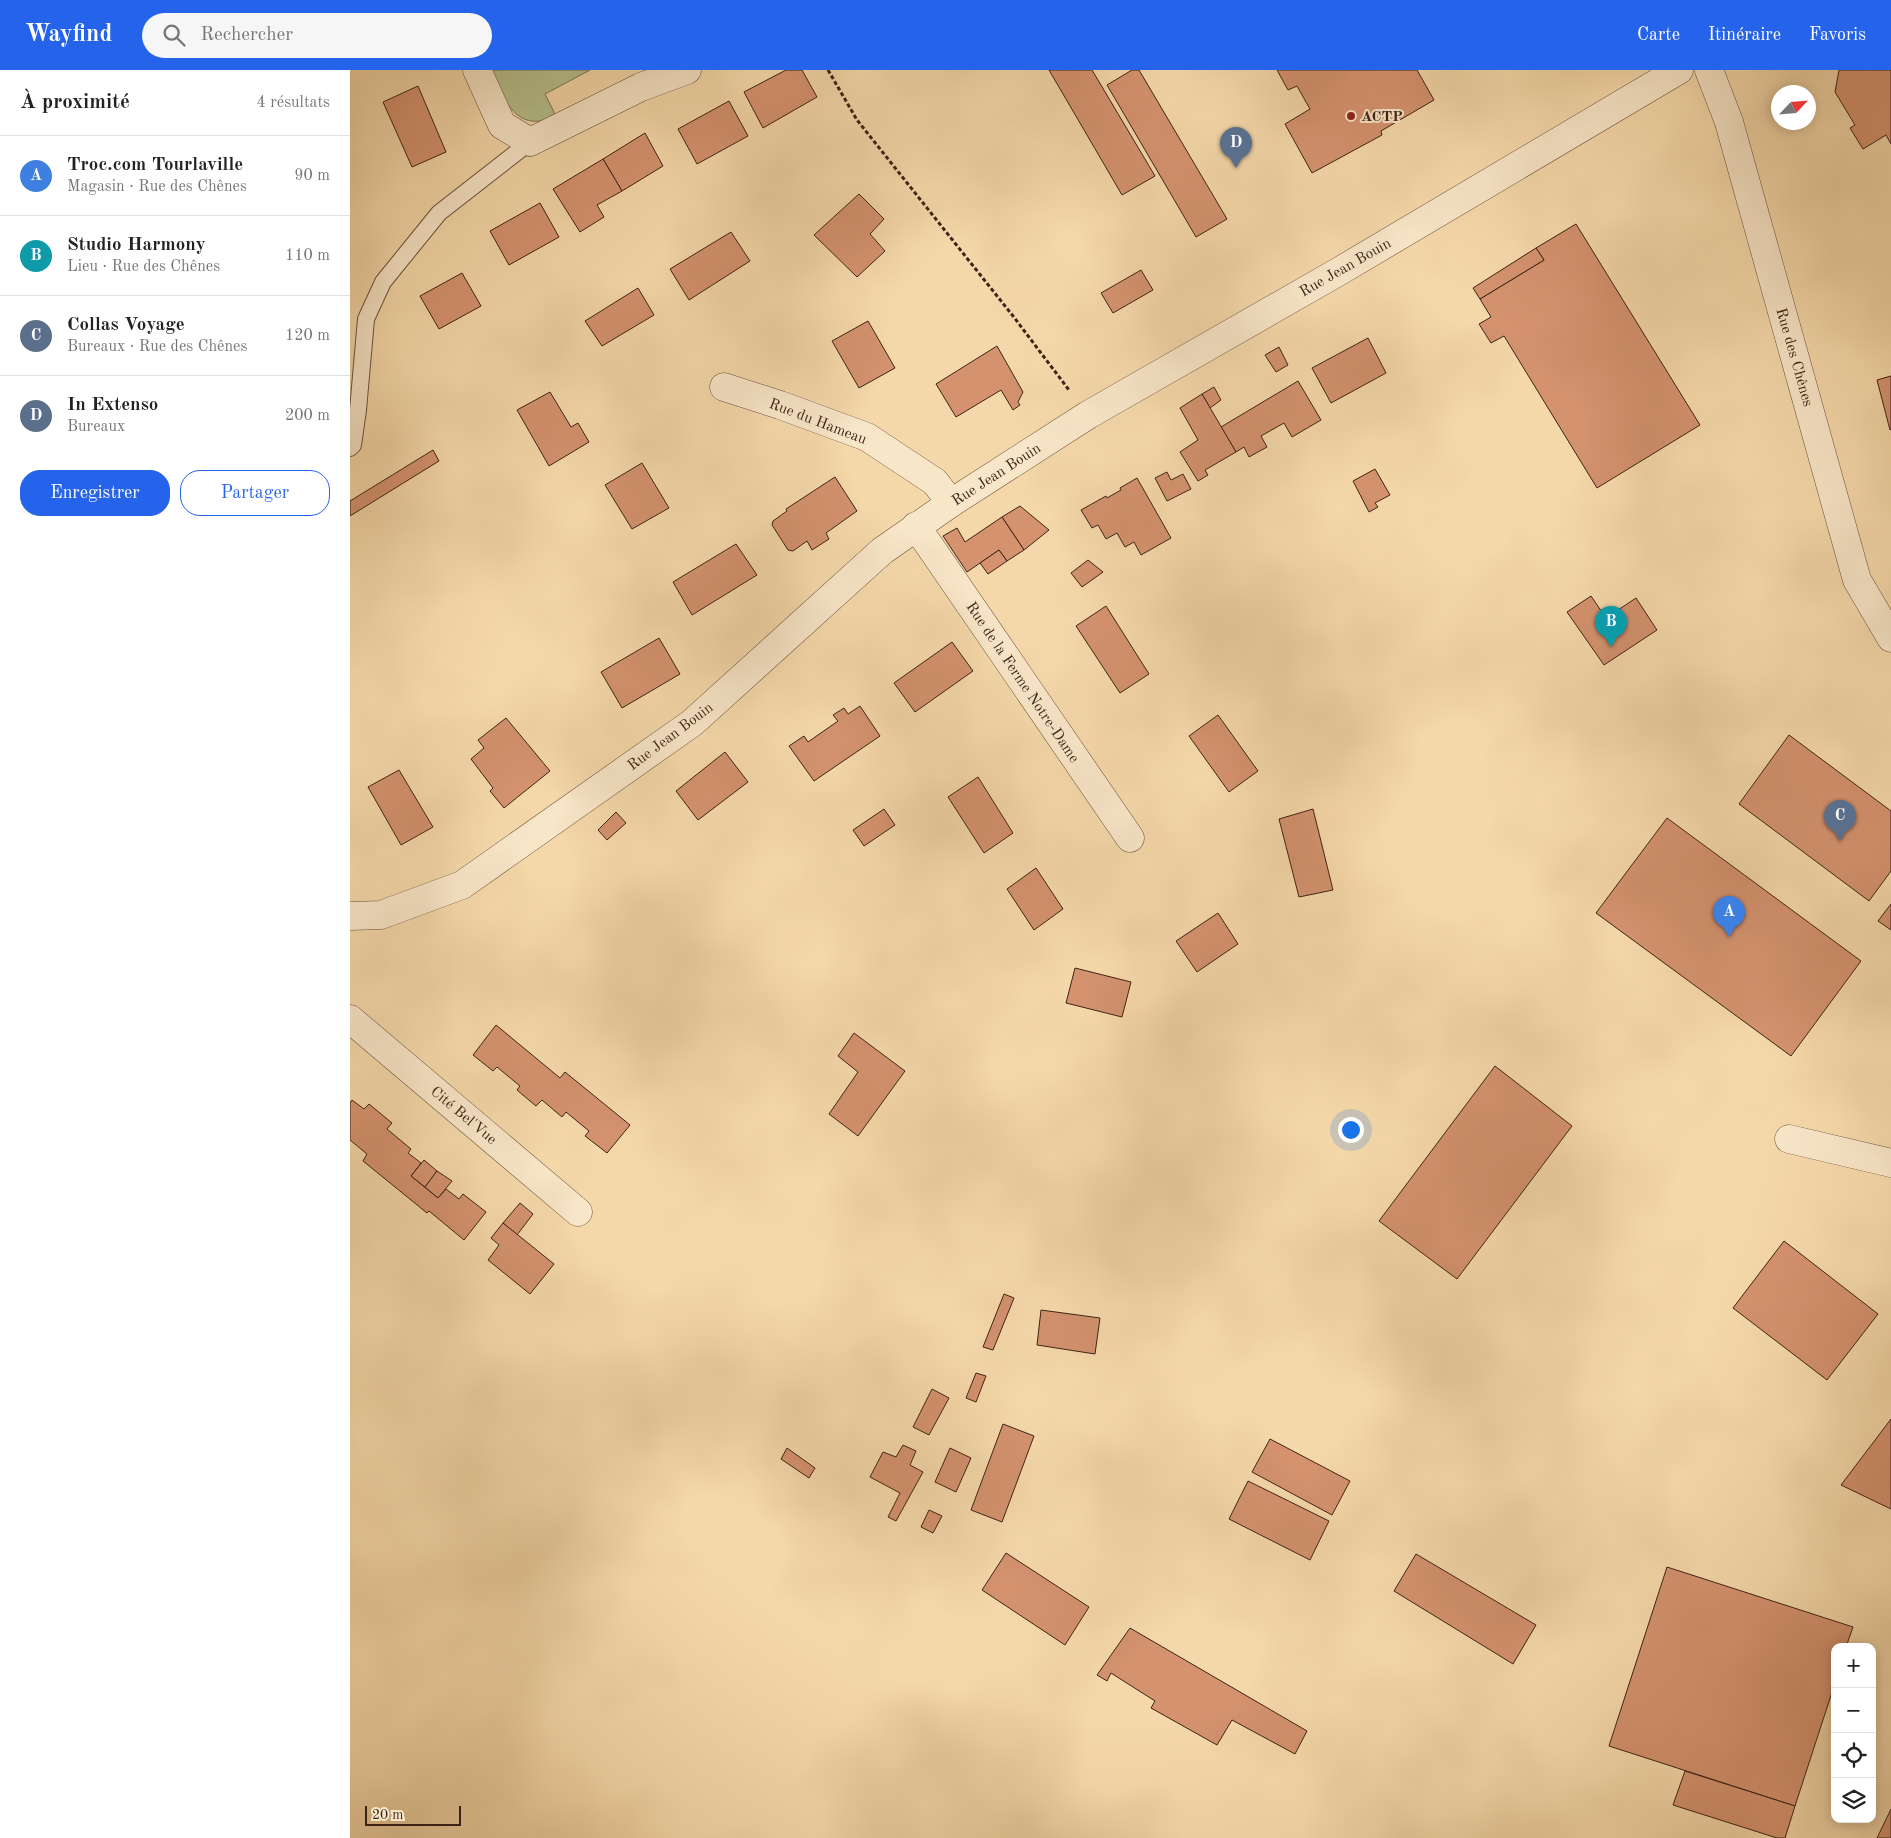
<!DOCTYPE html>
<html lang="fr">
<meta charset="utf-8">
<style>
:root{--surface:#fff;--page:#f6f6f6;--text:#222;--muted:#767676;--line:#e0e0e0;--accent:#2563eb}
body{margin:0;font-family:"Old Standard TT",serif;background:var(--page);color:var(--text)}
.controls{position:absolute;right:15px;bottom:15px;display:grid;overflow:hidden;border-radius:10px;box-shadow:0 2px 12px #0003}
.controls button{width:45px;height:45px;display:grid;place-items:center;padding:0;border:0;border-bottom:1px solid var(--line);background:var(--surface);color:var(--text);font:25px sans-serif}
.compass{position:absolute;left:1421px;top:15px;width:45px;height:45px;border-radius:50%;background:var(--surface);box-shadow:0 2px 12px #0003;rotate:64deg}
.scale{position:absolute;left:15px;bottom:12px;width:96px;box-sizing:border-box;padding-left:5px;border:2px solid #3d2316;border-top:0;font-size:14px;line-height:18px;white-space:nowrap;color:#3d2316;-webkit-text-stroke:4px #f8e6c8;paint-order:stroke}
.you{position:absolute;left:1000px;top:1059px;width:18px;height:18px;margin:-12px;border:4px solid #fff;border-radius:50%;background:#1a73e8;box-shadow:0 0 0 8px #1a73e833}
.badge{display:grid;place-items:center;width:32px;height:32px;border-radius:50%;background:var(--accent);color:#fff;font-size:16px;font-weight:700}
.pin{position:absolute;translate:-50% -41px;filter:drop-shadow(0 1px 2px #0008)}
.pin::after{content:'';position:absolute;top:26px;width:18px;height:15px;background:inherit;clip-path:polygon(0 0,100% 0,50% 100%)}
.list{margin:0;padding:0;list-style:none}
h2{display:flex;justify-content:space-between;align-items:center;height:65px;margin:0;padding:0 20px;font-size:21px}
h2 small{font-size:16px;font-weight:400;color:var(--muted)}
.list li{display:grid;grid-template-columns:32px 1fr auto;gap:15px;align-items:center;box-sizing:border-box;height:80px;padding:0 20px;border-top:1px solid var(--line)}
.list b{display:block;font-size:19px;white-space:nowrap}
.list p{margin:0;font-size:16px;white-space:nowrap;color:var(--muted)}
.list em{font-size:16px;font-style:normal;color:var(--muted)}
.actions{display:flex;gap:10px;padding:15px 20px}
.actions a{flex:1;padding:11px 0;border:1px solid var(--accent);border-radius:20px;text-align:center;font-size:18px;color:var(--accent)}
.actions .main{background:var(--accent);color:#fff}
.icon{flex:none;width:28px;height:28px;fill:none;stroke:currentColor;stroke-width:2;stroke-linecap:round;stroke-linejoin:round}
.map{position:relative;flex:none;width:1541px;height:1768px;overflow:hidden}
header{display:flex;align-items:center;gap:30px;box-sizing:border-box;height:70px;padding:0 25px;background:var(--accent);color:#fff}
header strong{font-size:24px}
nav{display:flex;gap:28px;margin-inline-start:auto;font-size:18px}
.search{width:350px;height:45px;background:var(--page);display:flex;align-items:center;gap:12px;box-sizing:border-box;padding:0 18px;border-radius:28px;color:var(--muted);font-size:19px}
main{display:flex}
aside{flex:1;background:var(--surface)}
.map>svg:first-child{display:block}
</style>
<header>
<strong>Wayfind</strong>
<div class="search"><svg class="icon" aria-label="search" viewBox="0 0 24 24"><circle cx="10" cy="10" r="6"/><path d="M15 15l6 6"/></svg>Rechercher</div>
<nav><a>Carte</a><a>Itinéraire</a><a>Favoris</a></nav>
</header>
<main>
<aside>
<h2>À proximité<small>4 résultats</small></h2>
<ul class="list">
<li><span class="badge" style="background:#3f7fe0">A</span><div><b>Troc.com Tourlaville</b><p>Magasin · Rue des Chênes</p></div><em>90 m</em></li>
<li><span class="badge" style="background:#0f9aa8">B</span><div><b>Studio Harmony</b><p>Lieu · Rue des Chênes</p></div><em>110 m</em></li>
<li><span class="badge" style="background:#5c6f8a">C</span><div><b>Collas Voyage</b><p>Bureaux · Rue des Chênes</p></div><em>120 m</em></li>
<li><span class="badge" style="background:#5c6f8a">D</span><div><b>In Extenso</b><p>Bureaux</p></div><em>200 m</em></li>
</ul>
<div class="actions"><a class="main">Enregistrer</a><a>Partager</a></div>
</aside>
<div class="map">
<svg width="1541" height="1768" viewBox="0 0 1541 1768">
<rect width="100%" height="100%" fill="#f5d8aa"/>
<filter id="stains"><feTurbulence type="fractalNoise" baseFrequency=".004" numOctaves="4"/><feColorMatrix values="0 0 0 0 .2 0 0 0 0 .09 0 0 0 0 .02 0 0 0 .5 -.17"/></filter>
<radialGradient id="worn" r=".72"><stop offset=".6" stop-color="#630" stop-opacity="0"/><stop offset="1" stop-color="#630" stop-opacity=".3"/></radialGradient>
<path fill="#b6c08d" stroke="#7a7252" d="M140,0H240L195,24L206,46C166,65 154,29 140,0Z"/>
<g fill="#d4926f" stroke="#3d2316">
<path d="M436,0H452L467,27L413,58L394,22Z"/>
<path d="M699,0H742L805,106L772,125Z"/>
<path d="M782,0H789L877,149L846,167L757,15Z"/>
<path d="M927,0H1067L1084,30L1031,61L1032,65L962,103L935,54L960,39L947,16L938,20Z"/>
<path d="M1489,0H1541V74L1536,65L1513,79L1500,58L1505,55L1485,22Z"/>
<path d="M68,16L96,82L62,97L33,32Z"/>
<path d="M379,31L398,66L347,94L328,59Z"/>
<path d="M295,63L313,96L272,121L253,89Z"/>
<path d="M253,89L272,121L247,135L254,147L230,162L203,119Z"/>
<path d="M509,124L534,149L520,164L535,181L507,207L464,165Z"/>
<path d="M190,133L209,167L159,195L140,161Z"/>
<path d="M1226,154L1350,355L1247,418L1154,266L1141,273L1129,254L1141,247L1130,229L1194,190L1186,178Z"/>
<path d="M381,162L400,191L339,230L320,199Z"/>
<path d="M1186,178L1194,190L1130,229L1123,218Z"/>
<path d="M791,200L803,220L763,243L751,223Z"/>
<path d="M112,203L131,236L89,259L70,226Z"/>
<path d="M288,218L304,245L252,276L235,251Z"/>
<path d="M518,251L545,298L509,318L482,271Z"/>
<path d="M1018,268L1036,303L981,333L962,298Z"/>
<path d="M647,276L673,322L668,332L670,335L663,340L651,320L606,347L586,314Z"/>
<path d="M929,277L938,295L926,302L915,285Z"/>
<path d="M1541,306V359L1540,360L1527,310Z"/>
<path d="M948,311L971,350L942,367L934,353L911,366L917,377L899,387L894,377L886,382L871,357Z"/>
<path d="M864,317L871,330L860,338L852,324Z"/>
<path d="M200,322L221,357L228,353L239,372L199,396L167,340Z"/>
<path d="M852,324L886,382L855,400L858,405L848,411L830,382L848,370L830,338Z"/>
<path d="M83,380L89,391L0,446V431Z"/>
<path d="M292,393L319,438L282,459L255,415Z"/>
<path d="M1025,399L1040,425L1025,433L1028,437L1019,442L1003,411Z"/>
<path d="M817,402L821,410L833,404L841,419L817,431L805,408Z"/>
<path d="M485,407L507,441L476,463L479,469L462,480L457,471L443,481L438,480L422,455L423,451L437,441L436,439Z"/>
<path d="M787,408L821,468L791,485L784,472L775,477L767,463L756,469L748,455L742,458L731,440L756,426L757,428L771,420L770,418Z"/>
<path d="M670,436L699,460L674,480L652,447Z"/>
<path d="M652,447L674,480L657,491L649,480L617,502L593,466L607,458L615,472Z"/>
<path d="M386,474L407,505L342,545L323,512Z"/>
<path d="M649,480L657,491L638,504L630,493Z"/>
<path d="M738,490L753,502L732,517L721,503Z"/>
<path d="M1241,526L1256,548L1286,528L1307,560L1254,595L1217,542Z"/>
<path d="M756,536L799,604L770,623L726,556Z"/>
<path d="M309,568L330,604L272,638L251,602Z"/>
<path d="M602,572L623,601L565,642L544,613Z"/>
<path d="M510,636L530,666L464,711L439,676L454,666L458,672L488,651L483,645L494,638L498,644Z"/>
<path d="M868,645L908,701L879,722L839,666Z"/>
<path d="M156,648L200,701L154,738L140,721L143,718L121,689L134,678L128,670Z"/>
<path d="M1439,665L1541,741V801L1519,831L1389,734Z"/>
<path d="M375,682L398,712L348,750L326,721Z"/>
<path d="M49,700L83,757L51,775L18,717Z"/>
<path d="M628,707L663,763L634,783L598,727Z"/>
<path d="M534,739L545,755L514,776L503,760Z"/>
<path d="M963,739L983,820L949,827L929,749Z"/>
<path d="M266,742L276,753L257,770L248,760Z"/>
<path d="M1317,748L1511,891L1441,986L1246,843Z"/>
<path d="M686,798L713,839L684,860L657,819Z"/>
<path d="M1541,834V860L1528,851Z"/>
<path d="M868,843L888,874L847,902L826,871Z"/>
<path d="M725,898L781,912L772,947L716,933Z"/>
<path d="M146,955L210,1008L215,1002L280,1055L257,1083L235,1066L239,1061L216,1042L212,1047L192,1030L186,1036L167,1020L170,1016L147,997L143,1001L123,985Z"/>
<path d="M504,963L555,1001L508,1066L479,1044L508,1002L488,986Z"/>
<path d="M1145,996L1222,1056L1107,1209L1029,1151Z"/>
<path d="M2,1030L14,1039L19,1034L42,1053L37,1059L61,1079L58,1083L71,1093L61,1106L88,1128L96,1119L109,1129L113,1124L136,1142L114,1170L79,1141L77,1143L13,1091L17,1084L0,1070V1033Z"/>
<path d="M74,1090L87,1101L75,1117L61,1106Z"/>
<path d="M87,1101L102,1111L88,1128L75,1117Z"/>
<path d="M170,1133L183,1144L167,1165L153,1153Z"/>
<path d="M153,1153L204,1194L180,1224L138,1190L149,1175L141,1168Z"/>
<path d="M1434,1171L1528,1244L1477,1310L1383,1238Z"/>
<path d="M654,1224L664,1228L643,1280L633,1277Z"/>
<path d="M691,1240L750,1248L745,1284L687,1275Z"/>
<path d="M626,1303L636,1306L626,1332L616,1328Z"/>
<path d="M582,1319L599,1328L579,1365L563,1357Z"/>
<path d="M1541,1349V1439L1491,1415Z"/>
<path d="M653,1354L684,1366L652,1452L621,1440Z"/>
<path d="M920,1369L1000,1411L982,1445L902,1402Z"/>
<path d="M553,1375L566,1381L560,1395L573,1402L546,1451L538,1447L550,1423L520,1407L533,1382L546,1387Z"/>
<path d="M437,1378L465,1398L459,1408L431,1389Z"/>
<path d="M600,1378L621,1388L606,1422L585,1412Z"/>
<path d="M898,1411L979,1451L960,1490L879,1449Z"/>
<path d="M579,1440L592,1446L583,1463L571,1457Z"/>
<path d="M656,1483L739,1537L715,1575L632,1520Z"/>
<path d="M1066,1484L1186,1555L1163,1594L1044,1521Z"/>
<path d="M1317,1497L1503,1557L1496,1577H1485V1613L1445,1736L1259,1676Z"/>
<path d="M780,1558L957,1661L945,1684L882,1650L867,1675L801,1638L805,1631L761,1603L757,1611L747,1605Z"/>
<path d="M1335,1701L1445,1736L1435,1768H1427L1323,1735Z"/>
<path d="M1541,1739V1768H1527Z"/>
</g>
<g fill="none" stroke-linecap="round" stroke-linejoin="round">
<defs>
<path id="service" d="M0,378L3,375L8,340L16,249L33,212L89,143L180,72"/>
<g id="minor">
<path d="M127,0L152,55L180,72L291,17L337,0"/>
<path d="M1359,0L1379,52L1507,510L1541,568"/>
<path d="M374,317L430,335L517,367L585,412L601,433"/>
<path d="M566,456L780,768"/>
<path d="M0,846L31,845L112,815L342,653L532,481L601,433L738,345L988,202L1329,0"/>
<path d="M0,949L228,1142"/>
<path d="M1439,1069L1541,1093"/>
</g>
</defs>
<use href="#service" stroke="#6b503b" stroke-width="18"/>
<use href="#minor" stroke="#6b503b" stroke-width="29"/>
<path stroke="#3d2316" stroke-width="3" stroke-dasharray="4 2.5" stroke-linecap="butt" d="M478,0L507,50L663,246L719,320"/>
<use href="#service" stroke="#f8e6c8" stroke-width="16"/>
<use href="#minor" stroke="#f8e6c8" stroke-width="28"/>
</g>
<circle fill="#8f2418" stroke="#f8e6c8" stroke-width="2" cx="1001" cy="46" r="5"/>
<g text-anchor="middle" stroke-width="4" stroke-linejoin="round" paint-order="stroke">
<g font-size="15" font-weight="bold" fill="#3d2316" stroke="#f8e6c8" text-anchor="start">
<text x="1011" y="51">ACTP</text>
</g>
<g font-size="15" fill="#3d2316" stroke="#f8e6c8">
<text transform="translate(995 197) rotate(-30)" y="5">Rue Jean Bouin</text>
<text transform="translate(1445 287) rotate(74)" y="5">Rue des Chênes</text>
<text transform="translate(468 351) rotate(21)" y="5">Rue du Hameau</text>
<text transform="translate(646 404) rotate(-33)" y="5">Rue Jean Bouin</text>
<text transform="translate(673 612) rotate(56)" y="5">Rue de la Ferme Notre-Dame</text>
<text transform="translate(320 666) rotate(-37)" y="5">Rue Jean Bouin</text>
<text transform="translate(114 1045) rotate(40)" y="5">Cité Bel'Vue</text>
</g>
</g>
<rect width="100%" height="100%" filter="url(#stains)"/>
<rect width="100%" height="100%" fill="url(#worn)"/>
</svg>
<div class="controls">
<button>+</button>
<button>−</button>
<button><svg class="icon" aria-label="locate" viewBox="0 0 24 24"><circle cx="12" cy="12" r="6"/><path d="M12 2v4M12 18v4M2 12h4M18 12h4"/></svg></button>
<button><svg class="icon" aria-label="layers" viewBox="0 0 24 24"><path d="M12 4l9 5-9 5-9-5zM3 14l9 5 9-5"/></svg></button>
</div>
<svg class="compass" viewBox="-18 -18 36 36"><path d="M0-13l5 13h-10z" fill="#e53935"/><path d="M0 13l5-13h-10z" fill="#767676"/></svg>
<div class="scale">20 m</div>
<div class="you"></div>
<div class="pin badge" style="left:1379px;top:867px;background:#3f7fe0">A</div>
<div class="pin badge" style="left:1261px;top:577px;background:#0f9aa8">B</div>
<div class="pin badge" style="left:1490px;top:771px;background:#5c6f8a">C</div>
<div class="pin badge" style="left:886px;top:98px;background:#5c6f8a">D</div>
</div>
</main>
